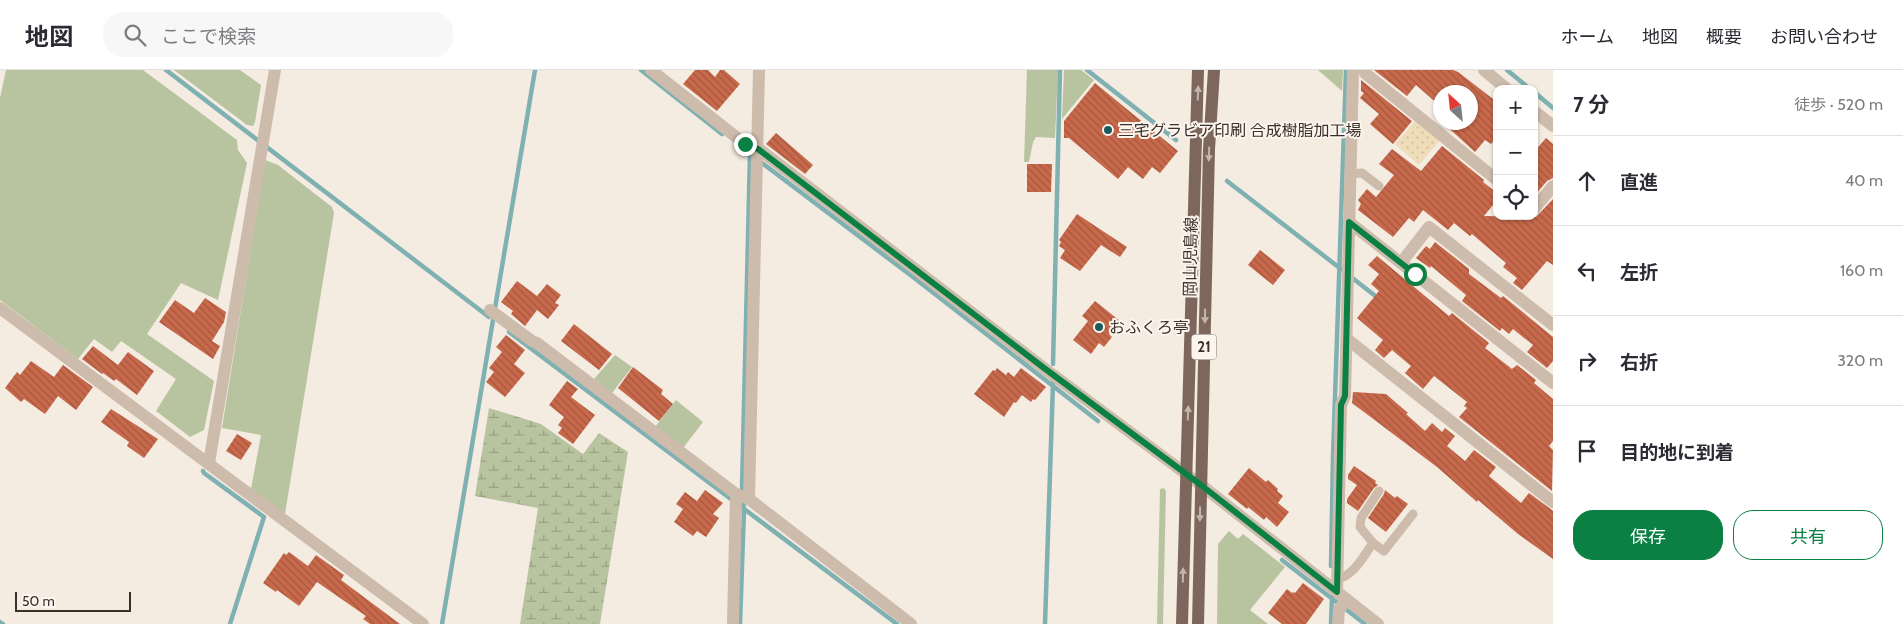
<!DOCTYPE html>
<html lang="ja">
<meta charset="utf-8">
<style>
:root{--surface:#fff;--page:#f7f7f7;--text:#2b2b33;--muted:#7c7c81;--line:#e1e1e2;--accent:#0b8043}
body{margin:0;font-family:Cabin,"Noto Sans JP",sans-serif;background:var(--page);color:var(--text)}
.controls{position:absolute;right:15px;top:15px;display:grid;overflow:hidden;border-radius:10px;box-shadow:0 1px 4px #0004}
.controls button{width:45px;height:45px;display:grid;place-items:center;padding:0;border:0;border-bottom:1px solid var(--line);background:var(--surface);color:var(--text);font:25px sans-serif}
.compass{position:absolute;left:1433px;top:15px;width:45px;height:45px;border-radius:50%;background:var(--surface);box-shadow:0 1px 4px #0004;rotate:333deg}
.scale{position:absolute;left:15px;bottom:12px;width:116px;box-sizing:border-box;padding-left:5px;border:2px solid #3b302b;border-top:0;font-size:14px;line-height:18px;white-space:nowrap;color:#3b302b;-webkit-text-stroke:4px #fbf5ee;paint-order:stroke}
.stop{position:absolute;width:15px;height:15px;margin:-11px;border:4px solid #0b8043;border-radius:50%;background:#fff}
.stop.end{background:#0b8043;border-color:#fff;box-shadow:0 1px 5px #0008}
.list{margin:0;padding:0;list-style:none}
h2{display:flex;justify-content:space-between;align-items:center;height:65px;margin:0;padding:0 20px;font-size:21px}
h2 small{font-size:16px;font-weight:400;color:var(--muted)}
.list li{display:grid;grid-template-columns:32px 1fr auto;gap:15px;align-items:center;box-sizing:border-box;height:90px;padding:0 20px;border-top:1px solid var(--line)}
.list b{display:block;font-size:19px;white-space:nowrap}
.list em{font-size:16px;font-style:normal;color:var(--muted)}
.actions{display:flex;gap:10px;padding:15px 20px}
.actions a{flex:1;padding:11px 0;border:1px solid var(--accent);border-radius:20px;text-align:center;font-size:18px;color:var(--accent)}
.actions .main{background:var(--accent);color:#fff}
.icon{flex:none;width:28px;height:28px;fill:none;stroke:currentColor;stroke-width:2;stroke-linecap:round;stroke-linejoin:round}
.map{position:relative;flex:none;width:1553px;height:554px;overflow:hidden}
header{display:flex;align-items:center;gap:30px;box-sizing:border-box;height:70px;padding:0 25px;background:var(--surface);border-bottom:1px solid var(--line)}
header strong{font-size:24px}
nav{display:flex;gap:28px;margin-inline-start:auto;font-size:18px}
.search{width:350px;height:45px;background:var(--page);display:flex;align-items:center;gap:12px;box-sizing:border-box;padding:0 18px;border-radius:20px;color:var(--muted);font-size:19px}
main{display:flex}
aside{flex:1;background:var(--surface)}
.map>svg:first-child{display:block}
</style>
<header>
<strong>地図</strong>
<div class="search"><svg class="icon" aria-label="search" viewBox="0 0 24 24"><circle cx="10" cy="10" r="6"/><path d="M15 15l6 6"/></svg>ここで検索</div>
<nav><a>ホーム</a><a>地図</a><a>概要</a><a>お問い合わせ</a></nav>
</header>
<main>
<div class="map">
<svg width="1553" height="554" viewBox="0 0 1553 554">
<defs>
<pattern id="wetland-marsh" width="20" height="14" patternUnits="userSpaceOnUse" patternTransform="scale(1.25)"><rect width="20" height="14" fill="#b8c4a0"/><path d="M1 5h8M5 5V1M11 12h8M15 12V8" fill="none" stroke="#97a083"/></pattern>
<pattern id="sand-dots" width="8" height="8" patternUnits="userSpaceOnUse" patternTransform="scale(1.25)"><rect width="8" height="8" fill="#efdcb8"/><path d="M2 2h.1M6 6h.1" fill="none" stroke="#cebd9e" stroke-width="1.8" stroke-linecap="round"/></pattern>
<pattern id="building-back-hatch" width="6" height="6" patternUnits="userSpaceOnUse" patternTransform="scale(1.25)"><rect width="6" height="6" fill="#c8694b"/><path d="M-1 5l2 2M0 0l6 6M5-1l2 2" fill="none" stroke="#a4573f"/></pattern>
</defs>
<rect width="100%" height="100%" fill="#f4ebe1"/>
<g fill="#b8c4a0">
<path d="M6,0H143L237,70L238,80L247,93L218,230L181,213L147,264L214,311L204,360L190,367L156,341L176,309L121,271L112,282L94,269L78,289L0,230V28Z"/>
<path d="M174,0H240L261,15L255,52L253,56L247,55Z"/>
<path d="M1027,0H1058L1055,68L1036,67L1033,72L1029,92H1024Z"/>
<path d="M1064,0H1081L1094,10L1062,49Z"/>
<path d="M1318,0H1343L1342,21Z"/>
<path d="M265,90L278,95L332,137L334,143L285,444L251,419L261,365L222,358Z"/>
<path d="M615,285L632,297L612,323L594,309Z"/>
<path d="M676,330L703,352L683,378L655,357Z"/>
<path d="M1164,418L1166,421L1163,554H1157L1160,419Z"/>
<path d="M1229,461L1238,469L1243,464L1285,497L1250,540L1268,554H1217L1218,474Z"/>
</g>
<path fill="url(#wetland-marsh)" d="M489,338L541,354L583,384L599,363L628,382L600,554H520L538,438L475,426Z"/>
<path fill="url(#sand-dots)" d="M1415,51L1439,71L1419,95L1395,74Z"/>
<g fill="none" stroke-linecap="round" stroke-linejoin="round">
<g stroke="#7fb0b2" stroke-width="4.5">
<path d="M166,0L489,247"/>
<path d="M641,0L722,64"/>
<path d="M1087,0L1176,70"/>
<path d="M1507,0L1530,19"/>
<path d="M1534,22L1553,38"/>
<path d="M741,77L913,207L1098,351"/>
<path d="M1227,111L1341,199"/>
<path d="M1351,207L1378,228"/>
<path d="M509,262L897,554"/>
<path d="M1053,294L1060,0"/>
<path d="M203,401L204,403L264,447L230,554"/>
<path d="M1282,490L1365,554"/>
<path d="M1331,496L1333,387L1346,0"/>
<path d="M0,552L3,554"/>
<path d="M442,554L535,0"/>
<path d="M740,554L744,439L742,420L750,84"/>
<path d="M1045,554L1053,313"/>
<path d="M1331,554L1332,527"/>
</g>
</g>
<g fill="url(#building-back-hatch)">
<path d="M695,0H708L715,7L720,0H724L740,14L717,41L683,14Z"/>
<path d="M1374,0H1453L1458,2L1497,32V67L1491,74L1485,70L1475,82L1442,52H1470V22H1440V36L1416,15L1407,26Z"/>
<path d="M1361,10L1412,51L1393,74L1370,54L1379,44L1360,28L1364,23L1361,21Z"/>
<path d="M1095,13L1178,81L1160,103L1152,97L1143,109L1128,97L1118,109L1069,68H1064V51Z"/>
<path d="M776,63L813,95L805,104L766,74Z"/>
<path d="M1546,68L1553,74V108L1547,111L1534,126V82Z"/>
<path d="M1442,76L1484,110L1483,112L1497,123V130L1484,146L1536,147L1553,129V195L1547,191L1522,220L1513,213L1517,208L1503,197L1506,193L1472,164L1470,166L1454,153L1448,160L1423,140L1414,152L1409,148L1393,167L1358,140L1361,134L1358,130L1367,119L1376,127L1394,105L1379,94L1392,79L1421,101Z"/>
<path d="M1027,94H1052L1051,122H1027Z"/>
<path d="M1077,144L1127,177L1120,187L1101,175L1080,201L1060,188L1065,180L1059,176L1061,172L1059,170Z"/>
<path d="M1435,172L1469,199V204L1501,228L1503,226L1553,267V291L1547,298L1527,282L1533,275L1513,259L1509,264L1502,258L1500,261L1462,231L1466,225L1431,196L1430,198L1416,188L1426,176L1430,179Z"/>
<path d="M1260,180L1285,200L1273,215L1248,195Z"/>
<path d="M1377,186L1449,246L1452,243L1489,273L1485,278L1512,299L1517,295L1536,310L1534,313L1553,329V371L1549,376L1553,380L1552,421L1459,347L1467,338L1464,336L1467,332L1434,306L1423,319L1405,303L1411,296L1392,280L1384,288L1375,280L1383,270L1357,248L1379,221L1371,214L1379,204L1368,195Z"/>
<path d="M517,211L537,226L547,214L561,225L555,233L559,235L548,249L537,240L525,256L511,244L513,241L501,232Z"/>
<path d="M205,228L226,242L224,252L212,271L220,276L213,289L159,252L175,230L194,243Z"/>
<path d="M1095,231L1120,251L1109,264L1112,267L1104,277L1099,273L1091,284L1073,270L1088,251L1082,246Z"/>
<path d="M574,254L612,284L599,300L561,271Z"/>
<path d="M506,265L525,280L514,294L525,303L505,327L486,312L494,302L489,298L502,282L496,277Z"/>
<path d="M93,276L118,295L128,282L154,301L137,325L116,309L114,311L103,303L102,304L82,289Z"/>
<path d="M31,291L54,307L63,295L93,317L76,340L58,326L45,344L24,329L21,332L5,318L17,302L20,305Z"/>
<path d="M633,297L663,320L661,324L673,334L659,351L618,318Z"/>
<path d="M997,298L1006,305L1008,302L1014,307L1021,298L1046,317L1035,330L1033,329L1031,332L1022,325L1016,333L1014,332L1004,347L974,324L993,300L995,301Z"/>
<path d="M567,311L578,319L571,327L595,345L573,374L558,363L562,358L558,355L564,347L549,335Z"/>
<path d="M1353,322L1386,324L1408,343L1406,344L1425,361L1432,353L1442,362L1445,358L1455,366L1447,376L1465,391L1474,380L1496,397L1489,406L1521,433L1529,423L1552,440L1553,441V489L1518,464L1478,430L1477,432L1437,397L1352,333Z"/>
<path d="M111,339L158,369L144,388L127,376L129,372L101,352Z"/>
<path d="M237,364L252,373L241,390L226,381Z"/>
<path d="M1354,396L1376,411L1375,413L1378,415L1374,418L1358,441L1347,433V429L1357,415L1348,409V405Z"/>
<path d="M1249,398L1266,412L1268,410L1278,419L1277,421L1283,426L1278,433L1289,442L1277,457L1266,447L1264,450L1248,437L1247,439L1228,424Z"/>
<path d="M705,420L723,433L713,444L719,448L706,467L697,461L693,466L674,452L683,439L676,434L685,422L697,431Z"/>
<path d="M1385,420L1395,428L1397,426L1408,434L1386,462L1368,448L1384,424Z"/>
<path d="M289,482L308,496L316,485L344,505L341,510L400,554H370L363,549L366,546L317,512L299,536L277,520L276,522L263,513L284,483L286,485Z"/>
<path d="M1303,513L1324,529L1306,554H1282L1268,543L1287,519L1292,523L1293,522L1295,523Z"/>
</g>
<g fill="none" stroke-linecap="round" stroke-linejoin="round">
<g stroke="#cdbbac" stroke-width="9">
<path d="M1349,104L1362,103L1379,116"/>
<path d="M1373,473L1384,481L1413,444"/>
<path d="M1337,509C1354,506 1364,485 1373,473L1360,457L1361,448L1379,421"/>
</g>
<g stroke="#cdbbac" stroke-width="12">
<path d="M651,0L745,74L759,79L1045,299L1201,415L1378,554"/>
<path d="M1363,0L1365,3L1497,110"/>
<path d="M1534,139L1553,116"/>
<path d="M1349,152L1553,313"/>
<path d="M1401,193L1429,157L1553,255"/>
<path d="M0,238L423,554"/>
<path d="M490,240L532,271L537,273L736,424L749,429L911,554"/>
<path d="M1347,269L1553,432"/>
<path d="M209,393L275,0"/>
<path d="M749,429L759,0"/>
<path d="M1337,522L1341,335L1345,326L1353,0"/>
<path d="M733,554L736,424"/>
<path d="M1338,554L1339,539L1347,530"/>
</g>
<g stroke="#cdbbac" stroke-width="12">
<path d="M1484,0L1507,19"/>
<path d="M1534,41L1553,56"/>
</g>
<g stroke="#7d675c" stroke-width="12">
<path d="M1182,554L1198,0"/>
<path d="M1198,554L1209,79L1214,0"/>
</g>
</g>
<defs><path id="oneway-solid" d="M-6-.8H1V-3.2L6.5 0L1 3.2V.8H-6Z" transform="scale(1.25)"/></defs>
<g fill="#c2b5ac">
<use href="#oneway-solid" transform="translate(1198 23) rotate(-88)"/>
<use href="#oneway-solid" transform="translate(1209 84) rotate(92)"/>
<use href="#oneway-solid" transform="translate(1205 246) rotate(91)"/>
<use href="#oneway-solid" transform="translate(1188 343) rotate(-88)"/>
<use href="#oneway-solid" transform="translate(1200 444) rotate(91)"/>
<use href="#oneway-solid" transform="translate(1183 505) rotate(-89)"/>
</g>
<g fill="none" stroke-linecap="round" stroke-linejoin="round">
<path stroke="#0b8043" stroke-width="6" d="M745,74L758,79L1044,298L1201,415L1337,522L1341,335L1345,326L1349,152L1415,204"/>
</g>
<g fill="#1f5a5e" stroke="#fbf5ee" stroke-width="2">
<circle cx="1108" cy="60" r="5"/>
<circle cx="1099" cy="257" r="5"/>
</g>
<g text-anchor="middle" stroke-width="4" stroke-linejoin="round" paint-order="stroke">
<rect fill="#fbf5ee" stroke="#756b66" stroke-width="1" x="1191.5" y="264.5" width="25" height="25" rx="4"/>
<g font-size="15" font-weight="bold" fill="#3b302b">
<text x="1204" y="282">21</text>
</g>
<g font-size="16" fill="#3b302b" stroke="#fbf5ee" text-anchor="start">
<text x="1118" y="66">三宅グラビア印刷 合成樹脂加工場</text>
<text x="1109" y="263">おふくろ亭</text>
</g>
<g font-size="16" fill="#3b302b" stroke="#fbf5ee">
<text transform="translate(1190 187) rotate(-89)" y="6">岡山児島線</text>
</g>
</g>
</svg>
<div class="controls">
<button>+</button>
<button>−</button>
<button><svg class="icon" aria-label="locate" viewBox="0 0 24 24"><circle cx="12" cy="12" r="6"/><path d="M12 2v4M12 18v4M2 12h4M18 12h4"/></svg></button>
</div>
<svg class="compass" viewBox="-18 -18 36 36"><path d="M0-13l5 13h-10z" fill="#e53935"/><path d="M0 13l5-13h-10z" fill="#7c7c81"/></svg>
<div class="scale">50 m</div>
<div class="stop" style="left:1415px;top:204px"></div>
<div class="stop end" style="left:745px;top:74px"></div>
</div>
<aside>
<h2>7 分<small>徒歩 · 520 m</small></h2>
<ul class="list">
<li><svg class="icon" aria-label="ahead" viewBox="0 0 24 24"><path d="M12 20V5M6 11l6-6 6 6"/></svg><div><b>直進</b></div><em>40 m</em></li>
<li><svg class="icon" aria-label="left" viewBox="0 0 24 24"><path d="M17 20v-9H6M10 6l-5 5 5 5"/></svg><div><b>左折</b></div><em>160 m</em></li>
<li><svg class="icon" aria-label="right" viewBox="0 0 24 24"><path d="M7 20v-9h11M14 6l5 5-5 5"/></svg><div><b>右折</b></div><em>320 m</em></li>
<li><svg class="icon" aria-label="arrive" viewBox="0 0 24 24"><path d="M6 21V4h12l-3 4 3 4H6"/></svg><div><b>目的地に到着</b></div></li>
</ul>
<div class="actions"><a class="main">保存</a><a>共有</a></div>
</aside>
</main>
